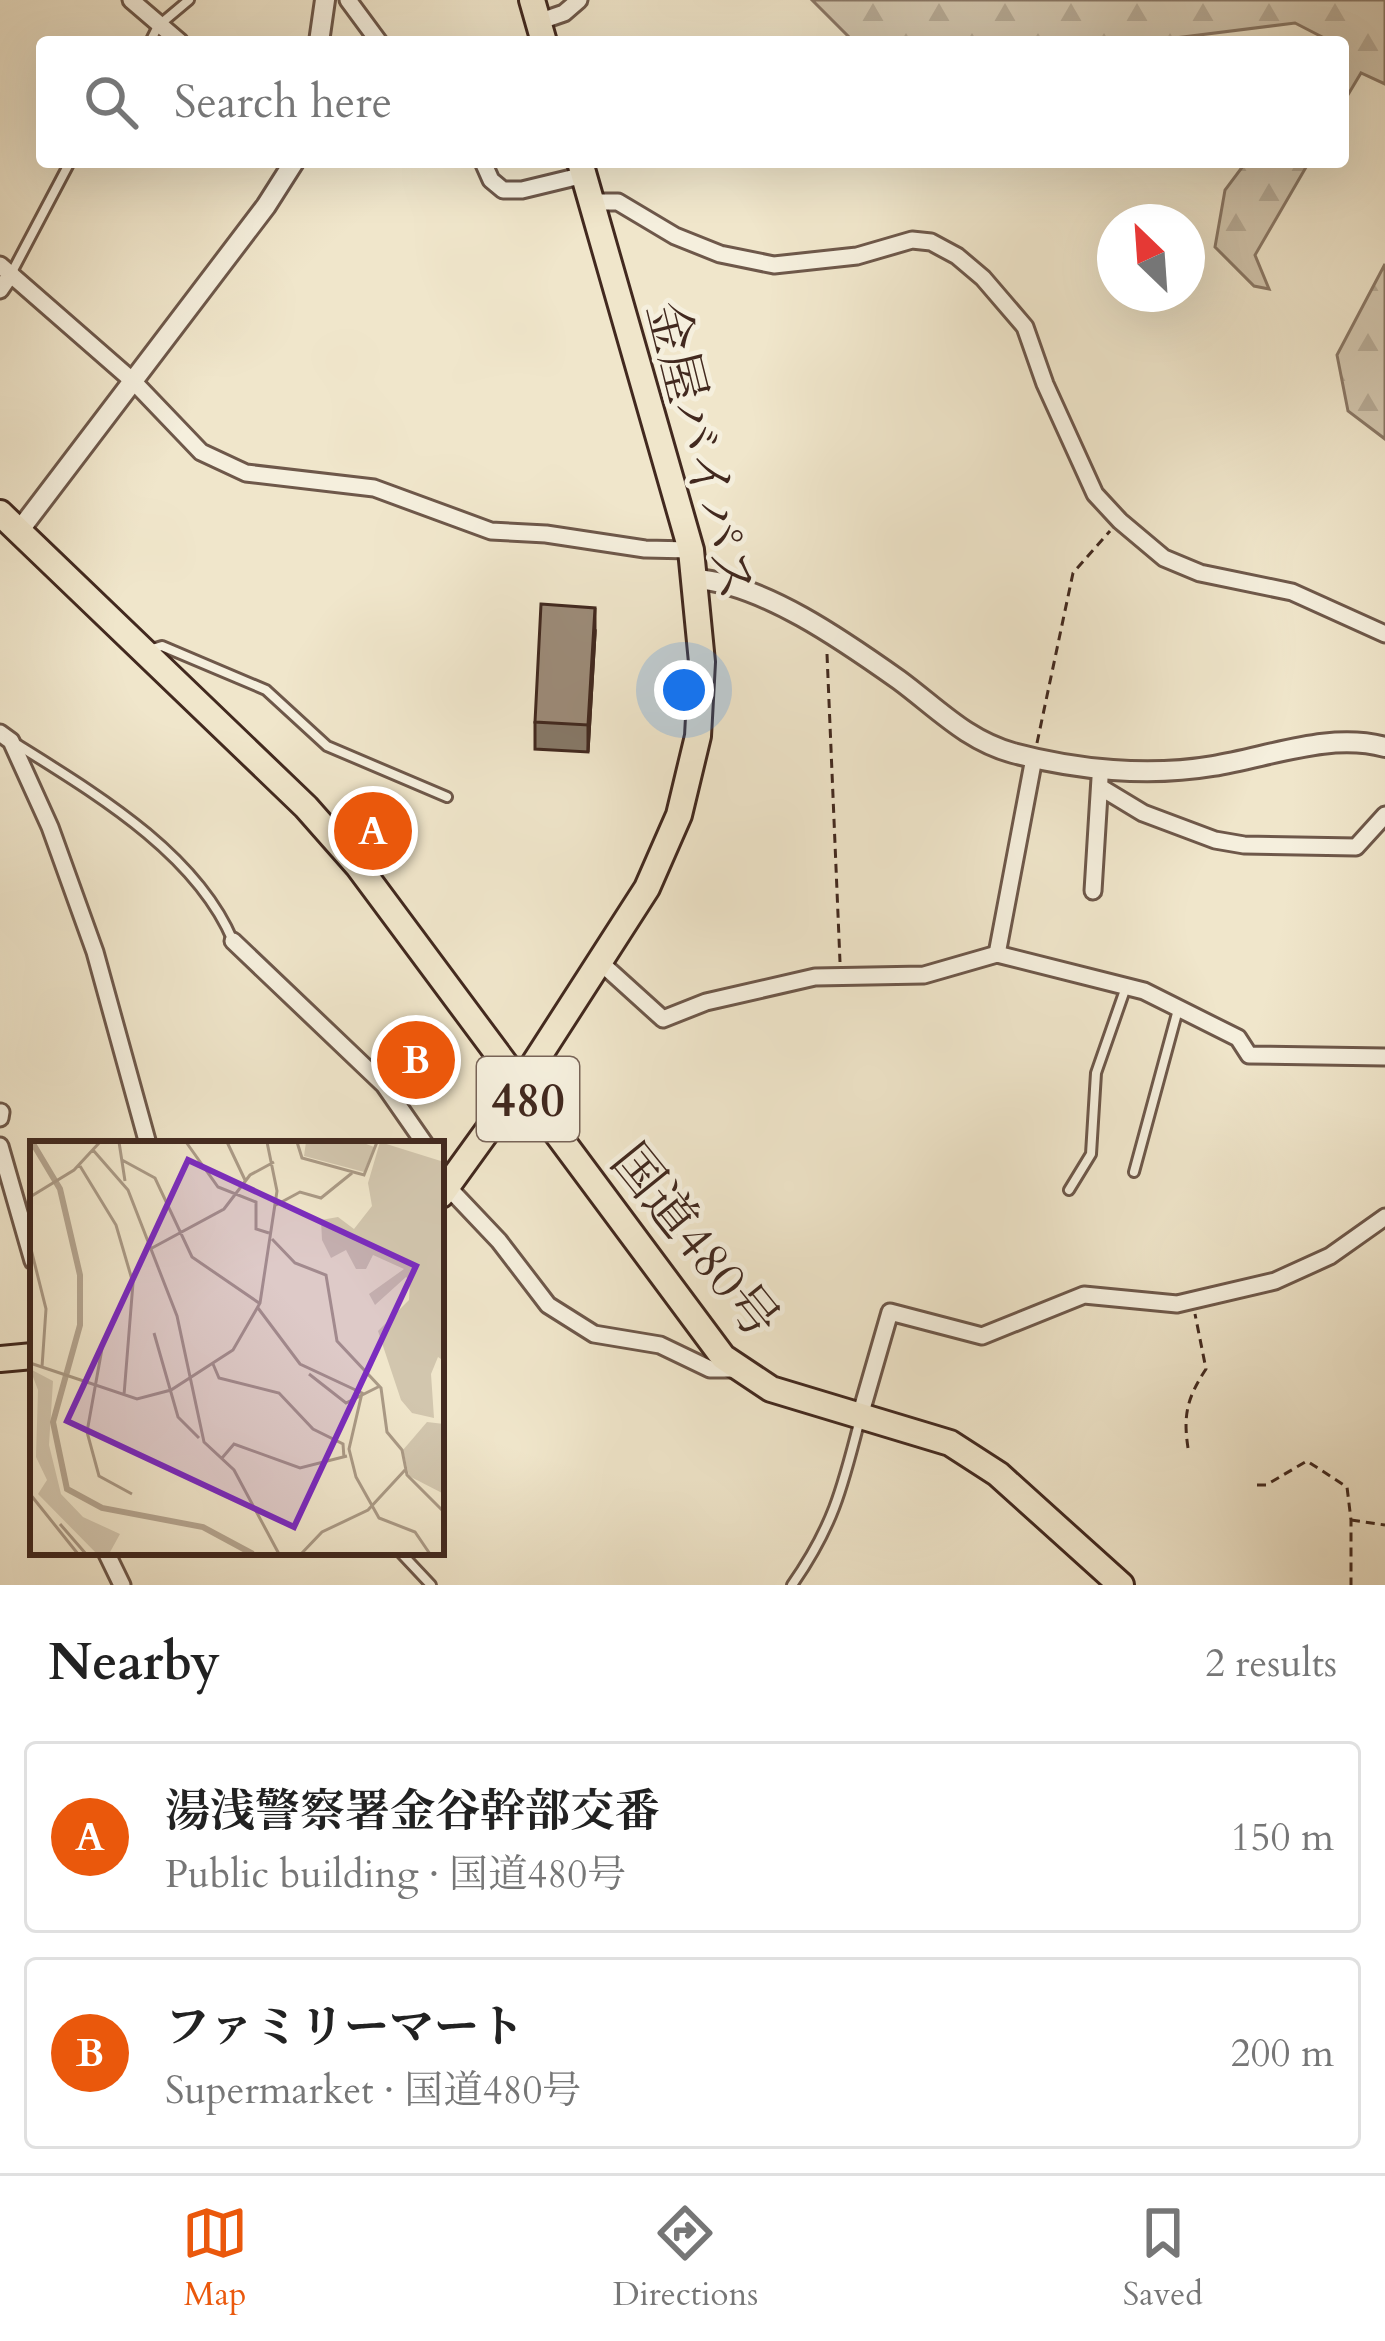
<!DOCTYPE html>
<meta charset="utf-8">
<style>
:root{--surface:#fff;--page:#f6f6f6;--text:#222;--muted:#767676;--line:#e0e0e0;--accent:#ea580c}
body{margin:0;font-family:Cardo,"Noto Serif JP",serif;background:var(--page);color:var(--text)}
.compass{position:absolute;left:1097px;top:204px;width:108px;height:108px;border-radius:50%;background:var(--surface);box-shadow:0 12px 48px #0002;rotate:335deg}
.you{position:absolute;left:684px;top:690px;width:42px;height:42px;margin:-30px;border:9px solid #fff;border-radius:50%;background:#1a73e8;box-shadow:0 0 0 18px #1a73e833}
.badge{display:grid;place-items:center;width:78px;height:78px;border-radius:50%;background:var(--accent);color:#fff;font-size:39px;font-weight:700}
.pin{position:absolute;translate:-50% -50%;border:6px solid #fff;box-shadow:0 3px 12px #0006}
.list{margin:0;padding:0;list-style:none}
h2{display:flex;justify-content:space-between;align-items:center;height:156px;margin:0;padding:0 48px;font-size:51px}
h2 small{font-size:39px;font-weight:400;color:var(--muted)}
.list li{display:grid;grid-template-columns:78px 1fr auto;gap:36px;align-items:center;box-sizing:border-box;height:192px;margin:0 24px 24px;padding:0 24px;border:3px solid var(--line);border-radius:12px}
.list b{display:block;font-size:45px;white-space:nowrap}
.list p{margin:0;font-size:39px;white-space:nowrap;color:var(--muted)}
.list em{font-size:39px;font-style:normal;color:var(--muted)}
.icon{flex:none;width:66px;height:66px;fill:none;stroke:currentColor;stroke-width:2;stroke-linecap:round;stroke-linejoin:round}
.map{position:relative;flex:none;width:1385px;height:1585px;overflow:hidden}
.search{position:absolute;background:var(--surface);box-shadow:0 12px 48px #0002;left:36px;right:36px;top:36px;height:132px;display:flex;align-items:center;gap:30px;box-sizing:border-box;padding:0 42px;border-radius:12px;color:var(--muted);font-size:45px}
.sheet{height:588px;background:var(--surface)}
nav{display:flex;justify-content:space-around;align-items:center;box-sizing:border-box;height:168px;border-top:3px solid var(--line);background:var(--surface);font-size:33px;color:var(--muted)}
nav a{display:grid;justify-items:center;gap:6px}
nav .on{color:var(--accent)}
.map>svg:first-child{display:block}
</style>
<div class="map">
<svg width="1385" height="1585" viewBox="0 0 1385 1585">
<defs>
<pattern id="forest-firs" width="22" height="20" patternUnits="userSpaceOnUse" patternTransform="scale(3)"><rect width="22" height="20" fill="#d2c6ae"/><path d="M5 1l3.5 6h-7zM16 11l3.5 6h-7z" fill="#b6aa95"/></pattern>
</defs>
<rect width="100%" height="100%" fill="#f0e6cb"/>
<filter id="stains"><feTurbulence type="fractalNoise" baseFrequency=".00167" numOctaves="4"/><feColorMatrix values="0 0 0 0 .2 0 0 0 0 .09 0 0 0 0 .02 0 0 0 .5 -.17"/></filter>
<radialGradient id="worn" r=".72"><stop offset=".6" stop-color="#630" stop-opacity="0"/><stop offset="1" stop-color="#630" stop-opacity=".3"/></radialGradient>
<g fill="url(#forest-firs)" stroke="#8a7866" stroke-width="3">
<path d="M812,0H1385V84L1361,73L1343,103V42H1332L1295,23L1143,42H854Z"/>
<path d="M1246,162H1309L1255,255L1269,289L1254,286L1215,247L1225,190Z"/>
<path d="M1385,264V439L1348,411L1337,355Z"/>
</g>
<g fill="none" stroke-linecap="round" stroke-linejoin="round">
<defs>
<g id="service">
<path d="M150,42L158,26L189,0"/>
<path d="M12,272L70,162"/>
<path d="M152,649L162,646L266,690L327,746L447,797"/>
<path d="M18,745C96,794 196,853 233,941"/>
<path d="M1134,1172L1179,1006"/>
<path d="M1069,1190L1091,1154L1096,1073L1126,987"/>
<path d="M400,1552L431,1585"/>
<path d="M792,1585C832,1528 842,1490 859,1423"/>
</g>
<g id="minor">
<path d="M131,0L180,42"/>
<path d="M348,0L379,42"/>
<path d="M538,22L564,13L579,0"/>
<path d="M483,162L491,180L503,190H522L584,175"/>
<path d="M592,202H618L675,236L720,254L774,265L857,256L912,240L931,242L957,256L983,278L1025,327L1045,384L1095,494L1120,521L1164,558L1200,573L1292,592L1385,634"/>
<path d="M0,265L134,382L201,452L246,473L374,488L491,531L546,534L645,549L691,550"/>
<path d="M0,290L11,274"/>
<path d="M0,733L11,741L50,827L95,952L148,1144"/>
<path d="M1100,787L1143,813L1215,840L1244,845L1356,847L1385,815"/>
<path d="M1093,891L1100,778"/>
<path d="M233,941L384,1085L425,1144"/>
<path d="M997,954L1034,758"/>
<path d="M600,962L663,1019L706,1002L815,977L924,975L997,954L1144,991L1238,1038L1249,1055L1385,1057"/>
<path d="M0,1118L1,1112"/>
<path d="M0,1146L33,1261"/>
<path d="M445,1184L499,1241L548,1305L594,1334L660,1345L710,1369H736"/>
<path d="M860,1416L890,1312L982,1336L1084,1295L1177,1304L1275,1281L1330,1256L1385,1217"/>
<path d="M106,1552L122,1585"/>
</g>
<g id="tertiary">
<path d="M319,42L325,0"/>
<path d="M19,531L266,206L294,162"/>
<path d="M696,579C763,584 844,641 899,680C937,708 966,740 1013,753C1077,770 1148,777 1213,766C1269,757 1329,732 1385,747"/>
</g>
<g id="trunk">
<path d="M532,0L544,42"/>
<path d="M0,513L306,807L358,866L723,1357L771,1389L950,1443L998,1474L1121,1585"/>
<path d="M441,1195L519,1087L647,888L679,815L698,736L702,662L691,550L580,162"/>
<path d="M0,1359L33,1356"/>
</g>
</defs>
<use href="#service" stroke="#6e584a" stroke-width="14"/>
<use href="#minor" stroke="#6e584a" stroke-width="21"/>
<use href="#tertiary" stroke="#6e584a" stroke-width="24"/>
<use href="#trunk" stroke="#42291f" stroke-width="30"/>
<g stroke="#42291f" stroke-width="3" stroke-dasharray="9 6" stroke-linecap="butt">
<path d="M827,654L840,962"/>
<path d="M1037,743L1073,573L1110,531"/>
<path d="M1188,1448C1183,1415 1187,1398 1206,1369L1195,1314"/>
<path d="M1257,1485H1266L1307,1461L1347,1487L1351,1520V1585"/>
<path d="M1351,1520L1385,1525"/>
</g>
<use href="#service" stroke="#f5efdd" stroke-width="8"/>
<use href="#minor" stroke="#f5efdd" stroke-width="15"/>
<use href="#tertiary" stroke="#f5efdd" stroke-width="18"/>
<use href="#trunk" stroke="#f0e6cb" stroke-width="24"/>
</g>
<path fill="#867867" stroke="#42291f" stroke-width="3" d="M595,634L588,752L535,749V722Z"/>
<path fill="#6d6154" stroke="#42291f" stroke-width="3" d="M595,608V634L588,752V725Z"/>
<path fill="#9c8b78" stroke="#42291f" stroke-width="3" d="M541,604L595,608L588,725L535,722Z"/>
<g text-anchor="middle" stroke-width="10" stroke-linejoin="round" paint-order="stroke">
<rect fill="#f5efdd" stroke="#786458" stroke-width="3" x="477" y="1057" width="102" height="84" rx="9"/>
<g font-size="48" font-weight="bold" fill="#42291f">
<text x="528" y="1116">480</text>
</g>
<g font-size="51" fill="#42291f" stroke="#f5efdd">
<text transform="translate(702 450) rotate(76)" y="18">金屋バイパス</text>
<text transform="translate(696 1240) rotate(51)" y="18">国道480号</text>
</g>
</g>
<g transform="translate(30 1141)">
<rect width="414" height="414" fill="#f0e6cb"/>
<path d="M397,281L414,283V353L379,335L373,309Z" fill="#d2c6ae"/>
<path d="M350,1L414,21V220L408,216L401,233L404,277L382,272L371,259L348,190L379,159L380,140L376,136L345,164L339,153L374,128L343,114L336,128H326L316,109L301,117L292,99L291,79L308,76L324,88L342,65L338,42ZM0,228L23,240L19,304L31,353L53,376L90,393L79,413H67L8,353L17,339L6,316L8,249Z" fill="#d2c6ae"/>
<path d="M276,1H331L344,6L334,31L274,15Z" fill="#d2c6ae"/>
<path fill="none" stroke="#b5a691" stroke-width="6" d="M2,1L30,48L50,134V184L23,281L37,348L72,367L173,386L223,413"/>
<path fill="none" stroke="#aa9a86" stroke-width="3" d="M89,1L95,40M156,1L188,46L226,61V88L239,92M197,1L215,39M267,1L272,17L334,34L347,1M63,9L98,49L147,175L174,301L204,329L249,413M92,19L125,37L162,116L229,162M50,25L86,84L103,142L94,254M0,56L44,29L70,1M246,64L270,51L291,57L322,32M242,98L265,122L296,134L307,200L351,247L357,291L372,309L377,334L414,371M0,104L16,168L12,226M122,107L194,68L220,34L244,21M228,167L270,223L332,252L319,308L326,336L349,377L385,391L400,413M124,192L148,276L169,297M73,202L57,291L69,335L102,353M0,222L107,258L141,249L203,209L230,162L247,50L237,1M183,223L189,237L249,252L283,288L313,303L314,317M279,233L316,262L350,245M192,317L204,303L270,327L317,315M0,353L48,413M30,383L56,413M271,413L292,391L338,369L375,329"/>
<path fill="#7b2cbf" fill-opacity="0.15" stroke="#7b2cbf" stroke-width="6" d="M158,19L386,125L264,386L37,280Z"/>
<rect width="414" height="414" fill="none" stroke="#42291f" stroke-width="6"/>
</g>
<rect width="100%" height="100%" filter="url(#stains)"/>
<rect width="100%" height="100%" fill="url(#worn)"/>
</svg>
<svg class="compass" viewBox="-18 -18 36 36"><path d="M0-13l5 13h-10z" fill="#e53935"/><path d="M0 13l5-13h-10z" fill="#767676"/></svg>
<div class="you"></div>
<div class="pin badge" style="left:373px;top:831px">A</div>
<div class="pin badge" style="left:416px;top:1060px">B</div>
<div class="search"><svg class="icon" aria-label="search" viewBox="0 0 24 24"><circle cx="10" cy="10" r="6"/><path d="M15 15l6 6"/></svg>Search here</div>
</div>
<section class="sheet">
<h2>Nearby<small>2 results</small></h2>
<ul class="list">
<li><span class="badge">A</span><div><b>湯浅警察署金谷幹部交番</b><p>Public building · 国道480号</p></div><em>150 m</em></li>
<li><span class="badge">B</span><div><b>ファミリーマート</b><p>Supermarket · 国道480号</p></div><em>200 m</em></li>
</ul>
</section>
<nav>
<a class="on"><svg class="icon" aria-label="map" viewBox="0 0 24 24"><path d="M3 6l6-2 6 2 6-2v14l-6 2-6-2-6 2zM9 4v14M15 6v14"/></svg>Map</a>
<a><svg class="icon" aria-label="directions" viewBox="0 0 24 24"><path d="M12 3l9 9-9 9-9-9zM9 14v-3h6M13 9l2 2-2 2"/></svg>Directions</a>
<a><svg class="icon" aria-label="saved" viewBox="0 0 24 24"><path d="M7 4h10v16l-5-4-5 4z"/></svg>Saved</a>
</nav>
